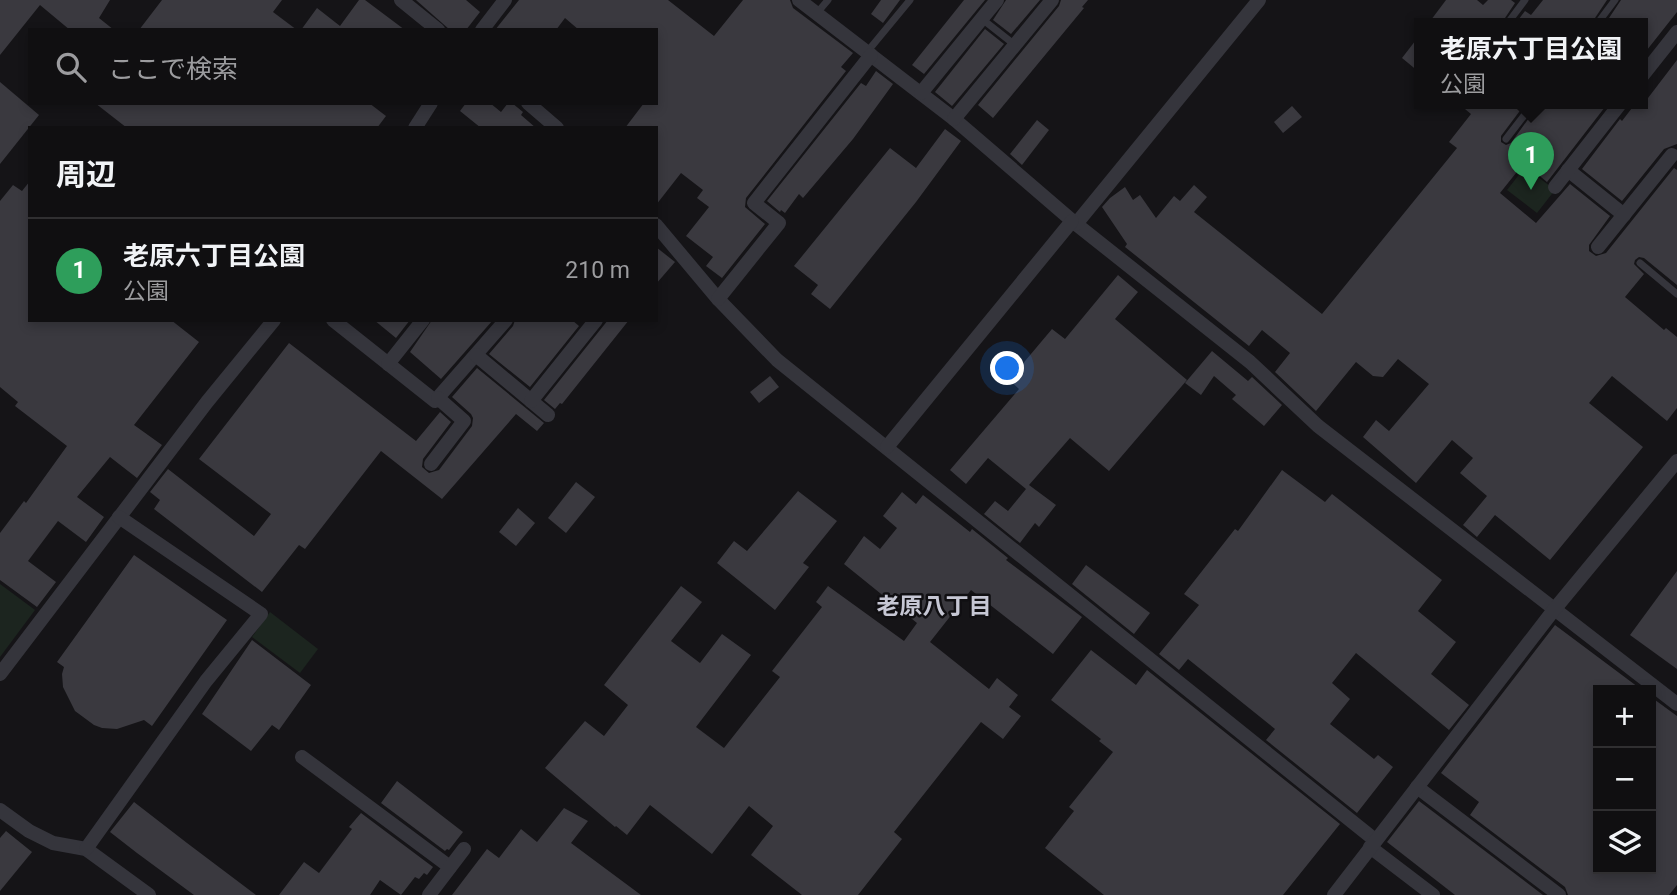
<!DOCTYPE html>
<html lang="ja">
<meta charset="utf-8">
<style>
:root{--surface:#100f11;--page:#1e1d1f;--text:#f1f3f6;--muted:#9c9c9f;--line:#302f31;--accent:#2563eb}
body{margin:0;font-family:Roboto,"Noto Sans JP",sans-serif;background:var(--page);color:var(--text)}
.controls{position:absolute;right:21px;bottom:21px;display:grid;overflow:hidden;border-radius:0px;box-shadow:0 4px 10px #0003}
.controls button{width:63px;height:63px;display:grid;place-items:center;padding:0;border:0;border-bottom:2px solid var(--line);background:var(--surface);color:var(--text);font:35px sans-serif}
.you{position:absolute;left:1008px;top:369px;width:24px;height:24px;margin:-18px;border:5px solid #fff;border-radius:50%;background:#1a73e8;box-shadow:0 0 0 10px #1a73e833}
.badge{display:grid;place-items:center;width:46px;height:46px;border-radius:50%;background:var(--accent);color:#fff;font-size:23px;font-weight:700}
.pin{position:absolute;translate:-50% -58px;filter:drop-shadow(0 2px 4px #0008)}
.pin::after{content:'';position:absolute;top:37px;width:24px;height:21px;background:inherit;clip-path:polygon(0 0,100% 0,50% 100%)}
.popup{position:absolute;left:1414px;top:18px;width:234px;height:91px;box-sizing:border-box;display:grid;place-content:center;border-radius:0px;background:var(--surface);filter:drop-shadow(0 2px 5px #0005);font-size:23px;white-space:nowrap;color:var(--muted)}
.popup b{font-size:26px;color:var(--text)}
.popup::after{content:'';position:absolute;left:50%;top:100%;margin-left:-14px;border:14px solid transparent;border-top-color:var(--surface)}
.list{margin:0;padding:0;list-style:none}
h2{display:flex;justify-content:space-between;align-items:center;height:91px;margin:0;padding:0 28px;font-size:30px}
h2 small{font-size:23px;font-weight:400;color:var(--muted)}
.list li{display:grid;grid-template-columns:46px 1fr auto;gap:21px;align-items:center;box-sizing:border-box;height:105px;padding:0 28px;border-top:2px solid var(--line)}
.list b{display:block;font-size:26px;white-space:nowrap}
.list p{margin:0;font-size:23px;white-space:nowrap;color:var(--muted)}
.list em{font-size:23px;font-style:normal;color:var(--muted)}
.icon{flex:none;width:38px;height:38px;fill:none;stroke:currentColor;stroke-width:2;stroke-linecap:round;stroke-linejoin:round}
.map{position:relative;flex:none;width:1677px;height:895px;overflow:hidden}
.search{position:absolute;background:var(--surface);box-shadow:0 4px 10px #0003;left:28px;top:28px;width:630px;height:77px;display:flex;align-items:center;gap:18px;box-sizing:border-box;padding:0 24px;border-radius:0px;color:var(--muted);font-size:26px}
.panel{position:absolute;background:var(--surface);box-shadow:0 4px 10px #0003;left:28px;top:126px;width:630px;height:196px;border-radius:0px}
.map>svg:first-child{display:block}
</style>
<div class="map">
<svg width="1677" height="895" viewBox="0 0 1677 895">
<rect width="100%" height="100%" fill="#151417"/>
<g fill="#1c251f">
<path d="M1525,167L1555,190L1537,213L1507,190Z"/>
<path d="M0,584L35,610L0,657Z"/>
<path d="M270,612L318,649L300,673L252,637Z"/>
</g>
<g fill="#3a393f">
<path d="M0,0H110L99,18L114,30H70L40,5L0,55Z"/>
<path d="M162,0H282L273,12L297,30H139Z"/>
<path d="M359,0H365L405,30H301L317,8L340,26Z"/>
<path d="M416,0H466L480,12L466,30H450Z"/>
<path d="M519,0H668L714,36L743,0H790L793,8L853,53L841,67L846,71L746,198L745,207L765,224L722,278L706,266L713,257L686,236L709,207L697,198L703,190L681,173L656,205V128H625L644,103H656V30H579L565,18L556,30H495Z"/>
<path d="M881,0H900L883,23L871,14Z"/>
<path d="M964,0H985L924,74L912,65Z"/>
<path d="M1006,0H1040L1011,34L993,20Z"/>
<path d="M1061,0H1088L1082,7L1084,8L993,118L978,105L1059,6Z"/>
<path d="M1446,0H1477L1483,5L1488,0H1511L1515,3L1501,24H1428Z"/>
<path d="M1543,0H1607L1591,24H1515L1525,11L1531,15Z"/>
<path d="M1621,0H1677V12L1643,55V24H1605Z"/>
<path d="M985,29L1004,44L952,106L935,92Z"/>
<path d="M1419,36V72L1402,58Z"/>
<path d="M1677,60V144L1664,149L1622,201L1582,169L1620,119L1622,121L1635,104H1643V95L1648,98Z"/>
<path d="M876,71L893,84L853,139L803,198L799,194L785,213L781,210L780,212L767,201L861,83L866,86Z"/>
<path d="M0,82L39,115L0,164Z"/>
<path d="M95,103H369L386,116L377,128H127Z"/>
<path d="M466,103H490L501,112L508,103H512L523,112L521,115L536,128H481L460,111Z"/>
<path d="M1459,104H1525L1501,136V142L1506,145L1511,143L1539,104H1601L1605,107L1547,182L1524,163L1500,193L1536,223L1570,184L1610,216L1589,245V251L1596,256L1606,253L1674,168L1677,170V285L1644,258L1639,257L1635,260L1634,264L1644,274L1625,297L1664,330L1666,328L1677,337V408L1667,421L1612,376L1589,403L1643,447L1550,560L1495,515L1477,537L1463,525L1487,496L1460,473L1473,458L1452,440L1416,483L1363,437L1376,420L1389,431L1429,384L1398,359L1383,377L1373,376L1356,362L1316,411L1275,372L1290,353L1262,330L1249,346L1125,247L1127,244L1102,207L1110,198L1125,187L1133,200L1140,195L1156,218L1174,196L1180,201L1194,185L1207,197L1194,212L1322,314L1457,148L1449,142L1471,114Z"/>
<path d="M1292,106L1302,117L1283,133L1274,122Z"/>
<path d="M1037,120L1049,130L1022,165L1010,154Z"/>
<path d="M945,129L961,141L916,202L830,309L811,294L818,285L794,266L890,148L916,168Z"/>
<path d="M30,181V320H171L199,342L134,425L162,445L137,478L110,457L77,497L104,517L86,542L58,521L28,561L56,582L37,607L0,580V533L24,501L26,503L67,446L15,406L18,402L0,387V201L13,185L22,191Z"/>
<path d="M656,247L675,262L656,284Z"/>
<path d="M1118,275L1138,292L1115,319L1187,380L1109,471L1070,438L1029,485L1056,505L1039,527L1035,523L1020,543L984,514L995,501L1008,511L1026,489L988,458L966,484L950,470L1019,389L1009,380L1052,329L1065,339Z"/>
<path d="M374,320H410L396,338Z"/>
<path d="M432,320H493L441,379L410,352Z"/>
<path d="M515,320H572L579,326L530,387L489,354L513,326Z"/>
<path d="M608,320H629L562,404L560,403L555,409L544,400Z"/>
<path d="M289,343L416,441L440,412L451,422L423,459L422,467L429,473L439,470L472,426L473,418L471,414L452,397L477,368L544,423L537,431L516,414L442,499L381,451L305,549L299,545L262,592L154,509L160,500L150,492L168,469L254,536L271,514L199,459Z"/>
<path d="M1212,351L1248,381L1252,377L1282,405L1264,426L1232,399L1236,395L1214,376L1201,395L1185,383Z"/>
<path d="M770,376L779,387L759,403L750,392Z"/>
<path d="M1282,470L1325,502L1332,494L1442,580L1418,611L1456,642L1431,674L1469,705L1449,730L1356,653L1332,683L1350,699L1330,724L1374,759L1378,755L1393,767L1357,813L1266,740L1275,729L1188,659L1179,670L1159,654L1199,605L1184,594L1235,529L1238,531Z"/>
<path d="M576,482L595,497L566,533L548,518Z"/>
<path d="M798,491L837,521L803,563L809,567L775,610L717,563L734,541L747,551Z"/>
<path d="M902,492L916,504L923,495L970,532L972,529L1008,558L1006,560L1082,617L1053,654L971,590L930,642L989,689L997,678L1018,695L1009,707L1021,716L1003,739L981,722L894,832L902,839L858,895H802L751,855L773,826L749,806L712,854L650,805L627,835L616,826L615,827L545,768L585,721L604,736L628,705L604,685L681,586L702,602L671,641L700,663L722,634L751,655L696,727L724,748L780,677L772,671L822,607L816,602L828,586L904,641L917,623L844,564L864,536L880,549L897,528L883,516Z"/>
<path d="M518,508L535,523L516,546L499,532Z"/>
<path d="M134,555L227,620L152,726L144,720L117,729L102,728L94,725L75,711L63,687L62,674L64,667L57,662Z"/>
<path d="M1086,565L1150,613L1134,634L1072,584Z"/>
<path d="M1677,571V669L1630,635Z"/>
<path d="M1555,625L1642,690H1598V869H1651V697L1677,716V885L1669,895H1568L1565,887L1470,815L1479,802L1441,773Z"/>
<path d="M252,640L311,685L279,730L272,725L251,751L202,714Z"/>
<path d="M1091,650L1136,685L1147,670L1340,824L1283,895H1104L1045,848L1074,811L1069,807L1113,752L1099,741L1101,739L1051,700Z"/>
<path d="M397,781L463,832L449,850L447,849L445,851L381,803Z"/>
<path d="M1419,801L1543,895H1455L1387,842Z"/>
<path d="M134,802L187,843L256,895H194L137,853L110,832Z"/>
<path d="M564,808L588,821L571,843L641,895H452L487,849L499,858L521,829L537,842Z"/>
<path d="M361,813L433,867L427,875L424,873L419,879L415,877L401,895L380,880L370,895H279L304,862L319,873L352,829L349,827Z"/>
<path d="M6,831L32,852L0,891V838Z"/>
</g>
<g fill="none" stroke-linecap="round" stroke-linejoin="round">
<g stroke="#35353c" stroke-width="7">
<path d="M817,13L828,0"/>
<path d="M982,19L1015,45"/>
<path d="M1507,24L1525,0"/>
<path d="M1597,24L1615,0"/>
<path d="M867,52L910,0"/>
<path d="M1506,139L1533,104"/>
<path d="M1640,263L1677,294"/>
</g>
<g stroke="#35353c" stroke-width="14">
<path d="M401,0L438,30"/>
<path d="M799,0L954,119L1076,224L1250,362L1318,426L1677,704"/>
<path d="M482,30L505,0"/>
<path d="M1643,75L1677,32"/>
<path d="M921,93L997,0"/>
<path d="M528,103L557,128"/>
<path d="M954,119L1052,0"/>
<path d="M415,128L431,103"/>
<path d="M1568,170L1624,215"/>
<path d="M1555,187L1620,104"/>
<path d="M1076,224L1259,0"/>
<path d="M656,225L718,299L777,360L1375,840"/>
<path d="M1598,247L1672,155"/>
<path d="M718,299L779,223L754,203L871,55"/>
<path d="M333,320L435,401L506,320"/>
<path d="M476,355L548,415"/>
<path d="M388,364L423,320"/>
<path d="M531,401L596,320"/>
<path d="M887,447L1072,221"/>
<path d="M431,464L464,421L438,398"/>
<path d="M0,674L207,402L274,320"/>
<path d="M302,757L450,867"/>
<path d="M1417,787L1559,895"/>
<path d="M0,810L29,831L53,843L86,849L149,895"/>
<path d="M1370,847L1433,895"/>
<path d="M86,849L206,681L261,614L119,517"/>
<path d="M429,895L464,849"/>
<path d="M1334,895L1553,611L1677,461"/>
</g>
</g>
<g text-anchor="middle" stroke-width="5" stroke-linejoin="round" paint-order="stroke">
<g font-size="23" font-weight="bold" fill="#c6c7d4" stroke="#100f12">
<text x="934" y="614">老原八丁目</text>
</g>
</g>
</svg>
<div class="controls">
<button>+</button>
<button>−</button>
<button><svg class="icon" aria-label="layers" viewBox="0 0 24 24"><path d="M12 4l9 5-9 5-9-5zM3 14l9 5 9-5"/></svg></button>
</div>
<div class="you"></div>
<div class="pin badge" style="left:1531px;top:190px;background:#2e9e5b">1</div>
<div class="popup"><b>老原六丁目公園</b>公園</div>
<div class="search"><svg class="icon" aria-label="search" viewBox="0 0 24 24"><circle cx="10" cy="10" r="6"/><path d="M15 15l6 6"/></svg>ここで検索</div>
<section class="panel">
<h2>周辺<small></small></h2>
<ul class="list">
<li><span class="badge" style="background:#2e9e5b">1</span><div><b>老原六丁目公園</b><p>公園</p></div><em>210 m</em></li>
</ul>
</section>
</div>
